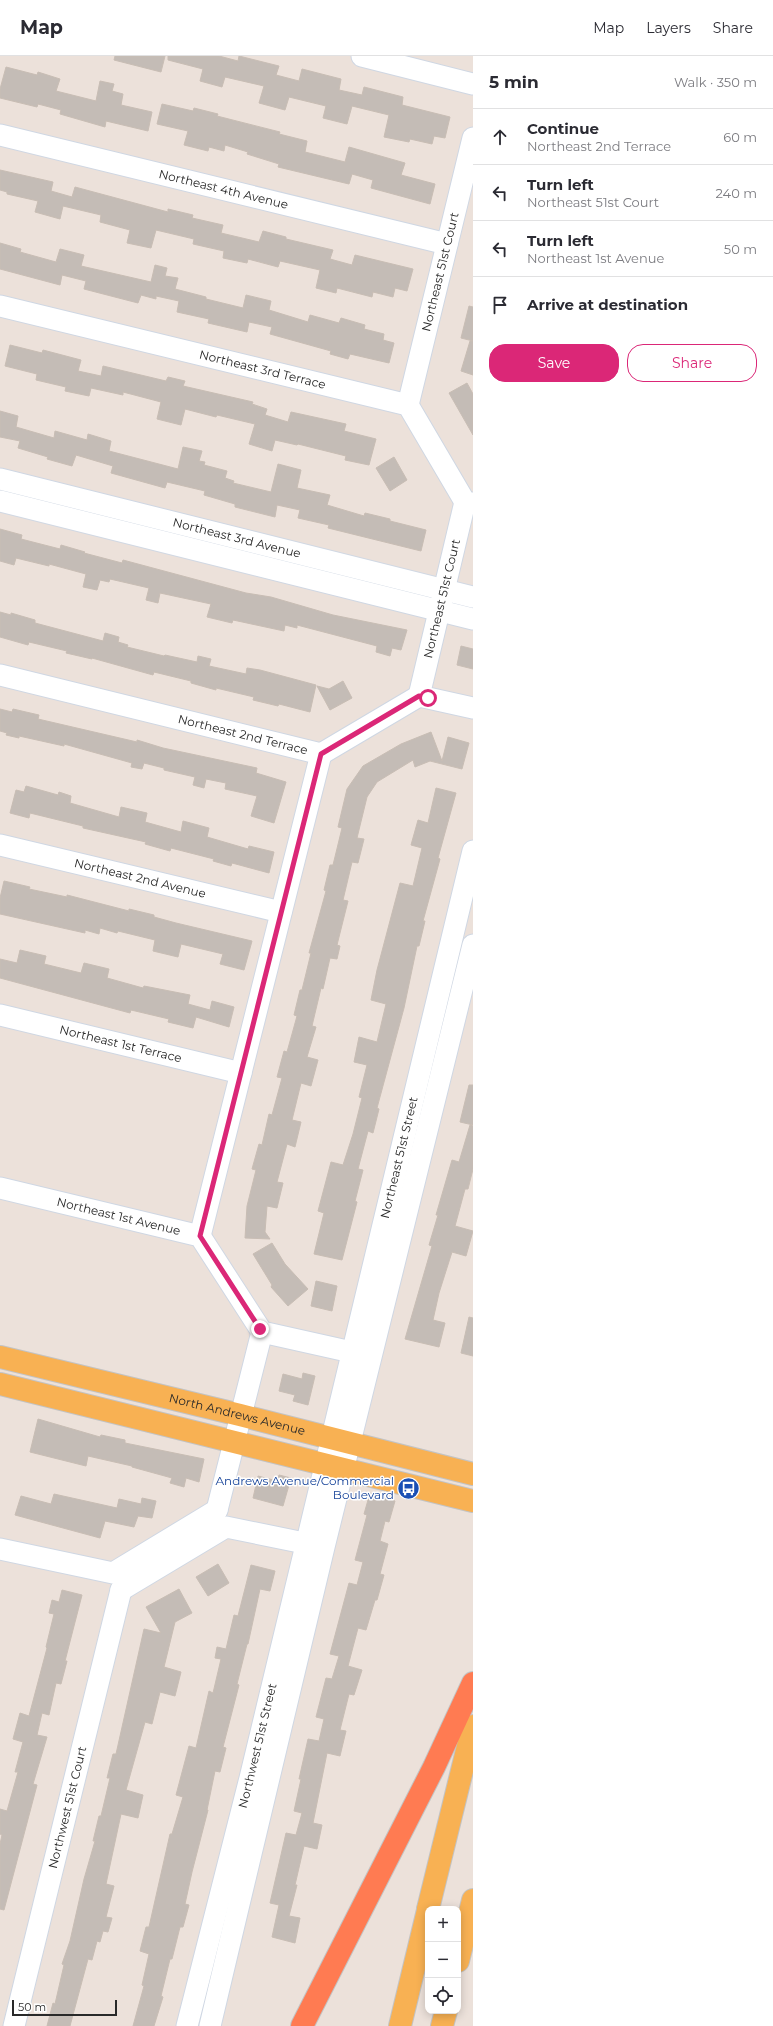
<!DOCTYPE html>
<meta charset="utf-8">
<style>
:root{--surface:#fff;--page:#f2f2f3;--text:#2b2b33;--muted:#7c7c81;--line:#e1e1e2;--accent:#db2777}
body{margin:0;font-family:Montserrat,sans-serif;background:var(--page);color:var(--text)}
.controls{position:absolute;right:12px;bottom:12px;display:grid;overflow:hidden;border-radius:8px;box-shadow:0 2px 10px #0003}
.controls button{width:36px;height:36px;display:grid;place-items:center;padding:0;border:0;border-bottom:1px solid var(--line);background:var(--surface);color:var(--text);font:20px sans-serif}
.scale{position:absolute;left:12px;bottom:10px;width:105px;box-sizing:border-box;padding-left:4px;border:2px solid #292929;border-top:0;font-size:11px;line-height:14px;white-space:nowrap;color:#292929;-webkit-text-stroke:3px #fff;paint-order:stroke}
.stop{position:absolute;width:12px;height:12px;margin:-9px;border:3px solid #db2777;border-radius:50%;background:#fff}
.stop.end{background:#db2777;border-color:#fff;box-shadow:0 1px 4px #0008}
.list{margin:0;padding:0;list-style:none}
h2{display:flex;justify-content:space-between;align-items:center;height:52px;margin:0;padding:0 16px;font-size:17px}
h2 small{font-size:13px;font-weight:400;color:var(--muted)}
.list li{display:grid;grid-template-columns:26px 1fr auto;gap:12px;align-items:center;box-sizing:border-box;height:56px;padding:0 16px;border-top:1px solid var(--line)}
.list b{display:block;font-size:15px;white-space:nowrap}
.list p{margin:0;font-size:13px;white-space:nowrap;color:var(--muted)}
.list em{font-size:13px;font-style:normal;color:var(--muted)}
.actions{display:flex;gap:8px;padding:12px 16px}
.actions a{flex:1;padding:9px 0;border:1px solid var(--accent);border-radius:16px;text-align:center;font-size:14px;color:var(--accent)}
.actions .main{background:var(--accent);color:#fff}
.icon{flex:none;width:22px;height:22px;fill:none;stroke:currentColor;stroke-width:2;stroke-linecap:round;stroke-linejoin:round}
.map{position:relative;flex:none;width:473px;height:1970px;overflow:hidden}
header{display:flex;align-items:center;gap:24px;box-sizing:border-box;height:56px;padding:0 20px;background:var(--surface);border-bottom:1px solid var(--line)}
header strong{font-size:19px}
nav{display:flex;gap:22px;margin-inline-start:auto;font-size:14px}
main{display:flex}
aside{flex:1;background:var(--surface)}
.map>svg:first-child{display:block}
</style>
<header>
<strong>Map</strong>
<nav><a>Map</a><a>Layers</a><a>Share</a></nav>
</header>
<main>
<div class="map">
<svg width="473" height="1970" viewBox="0 0 473 1970">
<rect width="100%" height="100%" fill="#ece1da"/>
<g fill="#c4bcb6" stroke="#c8bdb4">
<path d="M115,0H165L161,16L114,4Z"/>
<path d="M168,0H219L238,5L239,0L279,10L276,19L299,25L302,13L341,23L339,34L362,39L364,31L403,41L402,49L450,61L445,82L434,80L432,88L410,83L409,86L384,81L389,59L352,50L347,68L323,62L326,50L289,41L285,54L259,47L264,30L225,21L222,31L200,25L203,13L168,4Z"/>
<path d="M6,11L37,19L38,16L60,23L56,35L96,45L100,25L114,28L112,35L123,38L121,49L152,56L148,75L106,65L105,71L60,58L61,54L38,48L37,51L0,42V33Z"/>
<path d="M162,48L193,55L194,52L218,58L217,60L280,76L279,78L307,85L305,96L345,106L349,91L405,107L401,119L435,128L430,148L371,132L373,124L352,118L349,128L278,111L279,108L247,98L248,96L225,89L224,95L209,91L208,95L184,89L188,75L157,68Z"/>
<path d="M0,114L53,126L51,135L72,141L75,131L168,156V153L193,159L192,162L223,169L221,177L259,186L263,175L286,181V183L333,194L330,203L352,209L355,199L413,213L407,235L395,232L393,241L373,236L372,241L337,232L336,237L316,232L320,214L280,205L278,211L248,203L247,207L223,202L224,195L193,188L194,183L156,174L151,192L127,187L130,174L100,166L101,159L63,150L60,163L35,156L38,145L7,138V136L0,134Z"/>
<path d="M0,187L21,193L20,196L56,206L60,193L84,199L81,210L151,226L155,209L167,212L165,220L178,222L175,233L206,241V243L243,252L246,239L271,245L269,254L308,266L310,259L339,267L341,262L365,269L364,273L384,278L383,284L394,287L389,307L350,298L348,303L330,298L331,295L270,278L272,271L249,266L247,276L208,267L209,263L177,256L179,245L156,240V243L141,239L138,247L84,233L86,225L62,219L60,229L0,213Z"/>
<path d="M469,250L473,251V285L461,282Z"/>
<path d="M470,285H473V319L461,315Z"/>
<path d="M10,289L42,297L43,294L81,304L78,315L101,320L103,310L166,325L168,321L185,325L183,330L253,346L252,348L267,353L265,359L288,366L291,356L346,368L344,375L376,383L369,409L345,404L346,400L298,388L297,389L275,384L272,395L249,388L255,368L217,359L216,361L185,353L181,369L157,363L161,346L123,336V339L91,332L89,340L65,335L66,331L36,324L37,318L5,310Z"/>
<path d="M467,327L473,338V379L449,337Z"/>
<path d="M0,355L18,360L16,371L54,382L55,375L87,384L88,378L111,385L109,395L178,413L183,391L202,395L199,405L205,406L204,409L227,415L225,422L234,425L233,427L271,436L278,408L301,414L297,432L330,439L327,449L364,460L365,457L390,463V465L426,474L421,495L328,472L329,469L298,462L300,454L277,449L275,461L235,451V448L204,439L205,435L167,426L165,432L111,417L113,410L76,399L72,410L47,403L48,401L18,392L20,385L0,381Z"/>
<path d="M394,401L407,424L390,435L376,412Z"/>
<path d="M0,473L22,479L21,483L60,493L61,489L85,496L84,497L122,507L123,504L246,537L271,541L333,559L407,574L401,594L392,592L390,600L376,596L377,590L297,569V572L285,569L284,575L233,564L232,567L207,561L211,548L160,537L158,547L146,544L149,532L110,523L109,526L100,524L97,534L83,531L86,518L49,508V510L16,502L14,509L0,505Z"/>
<path d="M0,556L11,559V557L35,564V567L103,585L105,577L119,581L118,586L128,589L127,591L164,600L165,599L197,606L198,600L211,603L209,610L246,618L247,612L260,614L316,629L310,656L279,648L278,650L253,644L254,641L216,632V634L191,627V625L154,616L153,619L92,602V603L66,597L67,595L29,586L28,589L0,581Z"/>
<path d="M461,590L473,593V613L457,609Z"/>
<path d="M343,625L352,642L330,654L317,630L329,633Z"/>
<path d="M0,653L12,656L13,653L39,659L38,663L137,686V684L163,692L257,712L256,717L286,726L274,767L251,760L257,740L225,733L226,727L206,723L204,732L193,729L195,721L164,714V712L144,707L142,713L131,711L132,707L64,688V690L19,680V682L6,679L7,677L0,675Z"/>
<path d="M431,676L442,705L448,681L469,687L462,713L430,705L415,711L413,704L377,726L367,741L357,782L364,783L358,807L352,806L343,844L348,845L337,889L340,890L337,903L330,902L323,933L321,932L312,970L316,971L307,1001L318,1004L311,1030L301,1027L292,1064L301,1066L295,1091L287,1088L277,1126L283,1127L277,1152L267,1150L265,1176L270,1183L245,1182L247,1150L256,1114L252,1113L259,1088L262,1089L269,1058L272,1059L282,1022L277,1021L284,995L287,996L297,960L294,959L300,934H302L311,897H309L326,835L324,834L330,809H333L342,772L338,771L347,733L363,710L401,688Z"/>
<path d="M26,730L58,739L59,736L71,740L70,747L119,761L121,751L147,757L145,766L181,776L183,765L209,772L207,781L248,793L249,790L274,796L269,817L232,807L231,810L213,805L214,803L171,792L170,795L145,788L146,786L83,772V770L30,757L29,762L10,757L16,734L24,736Z"/>
<path d="M436,732L456,737L438,802L440,803L423,865H425L419,890H417L404,952L377,1052L379,1053L373,1077L368,1075L358,1113L363,1114L355,1145L357,1146L342,1204L314,1198L324,1157L318,1155L331,1106L343,1109L353,1078L362,1042L359,1041L367,1009L354,1006L359,981L377,986L386,948L371,944L377,914L400,827L413,830L422,792L411,789L418,764L428,767Z"/>
<path d="M4,825L30,831L29,833L67,841V839L129,855V853L154,859V861L176,867L252,885L244,914L220,908L223,898L181,888L178,901L153,895L155,884L118,875L117,877L100,872L99,878L85,874V877L0,858V842Z"/>
<path d="M20,894L46,900L44,908L81,917L84,907L109,913L107,922L143,932L144,930L190,939L188,948L210,954L212,945L234,951L229,971L196,961L193,972L168,966L169,963L131,954L130,957L0,922V903L17,907Z"/>
<path d="M469,1029H473V1069L460,1066Z"/>
<path d="M470,1069L473,1070V1113L468,1133H465L455,1170L473,1175L466,1200L452,1196L439,1237L433,1264L445,1267L439,1291L405,1283L432,1190L429,1189L438,1159H436L452,1104L459,1106Z"/>
<path d="M272,1187L285,1208L308,1233L288,1250L271,1231L272,1229L253,1198Z"/>
<path d="M316,1225L337,1230L332,1255L311,1250Z"/>
<path d="M469,1261L473,1262V1300L461,1297Z"/>
<path d="M303,1317L315,1320L308,1349L293,1345L295,1339L279,1335L283,1318L302,1323Z"/>
<path d="M38,1363L100,1381L101,1379L125,1384V1387L204,1403L199,1426L186,1422L184,1431L170,1427L172,1422L132,1411V1410L88,1400L86,1410L30,1396Z"/>
<path d="M279,1419L291,1422L283,1450L253,1442L258,1420L277,1425Z"/>
<path d="M370,1437L395,1445L389,1466L385,1465L380,1485L388,1488L380,1518L384,1519L377,1544H375L366,1574L358,1572L348,1610L362,1614L354,1639L349,1638L340,1674L346,1675L340,1700L327,1697L313,1767L322,1769L317,1793L304,1790L295,1829H297L289,1860L300,1862L295,1887L272,1881L279,1849L270,1847L286,1777L296,1779L302,1757L294,1755L301,1723H299L308,1683L319,1685L324,1663L316,1661L326,1622L332,1623L339,1600L330,1598L349,1527L357,1529L363,1506L355,1504L367,1459L364,1458Z"/>
<path d="M54,1438L117,1452L119,1443L141,1448L142,1442L156,1445L152,1462L138,1460L134,1471L105,1465L100,1482L15,1459L21,1440L51,1448Z"/>
<path d="M218,1508L229,1527L208,1540L196,1521Z"/>
<path d="M251,1509L275,1515L270,1535L260,1533L248,1588H247L237,1628L239,1629L223,1691L226,1692L220,1716L215,1715L207,1754H208L192,1816L185,1848L189,1849L183,1871H180L172,1903H170L161,1940L163,1941L154,1970H133L144,1930L142,1929L149,1898L140,1895L146,1871H149L170,1778H172L183,1741L176,1739L189,1690L196,1692L209,1635L213,1637L221,1603L215,1602L217,1591L226,1593L234,1559L238,1560Z"/>
<path d="M179,1533L192,1557L175,1566L164,1611L181,1616L175,1640L160,1636L152,1668L145,1666L126,1734L143,1739L138,1762L121,1758L106,1828L114,1830L106,1861L112,1862L108,1876L103,1875L100,1886L97,1885L92,1904L88,1903L70,1970H47L53,1947L55,1948L64,1909L62,1908L70,1885L84,1823L95,1785H93L99,1760H101L110,1722H107L113,1698H116L144,1573L161,1577L146,1551Z"/>
<path d="M62,1534L82,1539L65,1605H67L61,1628L56,1627L49,1659L42,1657L37,1679L47,1681L33,1728L37,1729L4,1854L0,1853V1788L2,1779L0,1778V1753L7,1755L18,1716H15L23,1686L13,1683L20,1657L29,1660L47,1592L46,1591L54,1558L49,1557L52,1544L59,1546Z"/>
</g>
<g fill="none" stroke-linecap="round" stroke-linejoin="round">
<defs>
<g id="minor">
<path d="M362,0L473,28"/>
<path id="s1" d="M0,79L447,188"/>
<path id="s2" d="M0,250L408,349L465,446L473,447"/>
<path id="s3" d="M408,349L473,82"/>
<path id="s4" d="M0,423L473,541"/>
<path d="M0,445L473,563"/>
<path id="s5" d="M0,619L321,698L419,640L473,652"/>
<path id="s6" d="M419,640L465,446"/>
<path id="s7" d="M0,789L281,856"/>
<path id="s8" d="M0,959L241,1017"/>
<path id="s9" d="M0,1132L200,1180L262,1276L365,1299"/>
<path d="M200,1180L321,698"/>
<path d="M217,1454L262,1276"/>
<path d="M0,1493L113,1517L217,1454"/>
<path d="M121,1534L226,1471L319,1490"/>
<path id="s10" d="M14,1970L121,1534"/>
<path id="s11" d="M187,1970L250,1722L473,795"/>
<path d="M210,1970L324,1491L473,889"/>
</g>
<g id="major">
<path id="s12" d="M0,1301L240,1359L473,1418"/>
<path d="M0,1328L473,1445"/>
<path d="M428,1853L473,1670"/>
<path d="M458,1905L473,1844"/>
<path d="M400,1970L428,1854"/>
<path d="M442,1970L446,1955"/>
</g>
<path id="highway" d="M302,1970L434,1711L473,1627"/>
</defs>
<use href="#minor" stroke="#cfd7e3" stroke-width="23"/>
<use href="#major" stroke="#c3c3c3" stroke-width="24"/>
<use href="#highway" stroke="#c3c3c3" stroke-width="24"/>
<use href="#minor" stroke="#fff" stroke-width="21"/>
<use href="#major" stroke="#f8b153" stroke-width="22"/>
<use href="#highway" stroke="#ff7b52" stroke-width="22"/>
</g>
<g fill="none" stroke-linecap="round" stroke-linejoin="round">
<path stroke="#db2777" stroke-width="5" d="M260,1273L200,1180L321,698L419,640L428,642"/>
</g>
<defs>
<symbol id="bus-disc" viewBox="-11 -11 22 22"><circle r="9.5" fill="#1a4fb4" stroke="#fff"/><path d="M-5-6H5V4H4V6H2V4H-2V6H-4V4H-5ZM-3.5-4V0h7V-4ZM-3.5 1.2v1.5H-2V1.2ZM2 1.2v1.5H3.5V1.2Z" fill="#fff"/></symbol>
</defs>
<g fill-rule="evenodd">
<use href="#bus-disc" x="396" y="1420" width="25" height="25"/>
</g>
<g text-anchor="middle" stroke-width="3" stroke-linejoin="round" paint-order="stroke">
<g font-size="12" fill="#292929" stroke="#fff">
<text dy="4" stroke="none"><textPath href="#s1" startOffset="230">Northeast 4th Avenue</textPath></text>
<text dy="4" stroke="none"><textPath href="#s3" startOffset="137">Northeast 51st Court</textPath></text>
<text dy="4" stroke="none"><textPath href="#s2" startOffset="270">Northeast 3rd Terrace</textPath></text>
<text dy="4" stroke="none"><textPath href="#s4" startOffset="244">Northeast 3rd Avenue</textPath></text>
<text dy="4" stroke="none"><textPath href="#s6" startOffset="100">Northeast 51st Court</textPath></text>
<text dy="4" stroke="none"><textPath href="#s5" startOffset="250">Northeast 2nd Terrace</textPath></text>
<text dy="4" stroke="none"><textPath href="#s7" startOffset="144">Northeast 2nd Avenue</textPath></text>
<text dy="4" stroke="none"><textPath href="#s8" startOffset="124">Northeast 1st Terrace</textPath></text>
<text dy="4" stroke="none"><textPath href="#s11" startOffset="894">Northeast 51st Street</textPath></text>
<text dy="4" stroke="none"><textPath href="#s9" startOffset="122">Northeast 1st Avenue</textPath></text>
<text dy="4" stroke="none"><textPath href="#s12" startOffset="244">North Andrews Avenue</textPath></text>
<text dy="4" stroke="none"><textPath href="#s11" startOffset="289">Northwest 51st Street</textPath></text>
<text dy="4" stroke="none"><textPath href="#s10" startOffset="225">Northwest 51st Court</textPath></text>
</g>
<g font-size="12" fill="#164399" stroke="#fff" text-anchor="end">
<text x="394" y="1429">Andrews Avenue/Commercial<tspan x="394" dy="14">Boulevard</tspan></text>
</g>
</g>
</svg>
<div class="controls">
<button>+</button>
<button>−</button>
<button><svg class="icon" aria-label="locate" viewBox="0 0 24 24"><circle cx="12" cy="12" r="6"/><path d="M12 2v4M12 18v4M2 12h4M18 12h4"/></svg></button>
</div>
<div class="scale">50 m</div>
<div class="stop" style="left:428px;top:642px"></div>
<div class="stop end" style="left:260px;top:1273px"></div>
</div>
<aside>
<h2>5 min<small>Walk · 350 m</small></h2>
<ul class="list">
<li><svg class="icon" aria-label="ahead" viewBox="0 0 24 24"><path d="M12 20V5M6 11l6-6 6 6"/></svg><div><b>Continue</b><p>Northeast 2nd Terrace</p></div><em>60 m</em></li>
<li><svg class="icon" aria-label="left" viewBox="0 0 24 24"><path d="M17 20v-9H6M10 6l-5 5 5 5"/></svg><div><b>Turn left</b><p>Northeast 51st Court</p></div><em>240 m</em></li>
<li><svg class="icon" aria-label="left" viewBox="0 0 24 24"><path d="M17 20v-9H6M10 6l-5 5 5 5"/></svg><div><b>Turn left</b><p>Northeast 1st Avenue</p></div><em>50 m</em></li>
<li><svg class="icon" aria-label="arrive" viewBox="0 0 24 24"><path d="M6 21V4h12l-3 4 3 4H6"/></svg><div><b>Arrive at destination</b></div></li>
</ul>
<div class="actions"><a class="main">Save</a><a>Share</a></div>
</aside>
</main>
